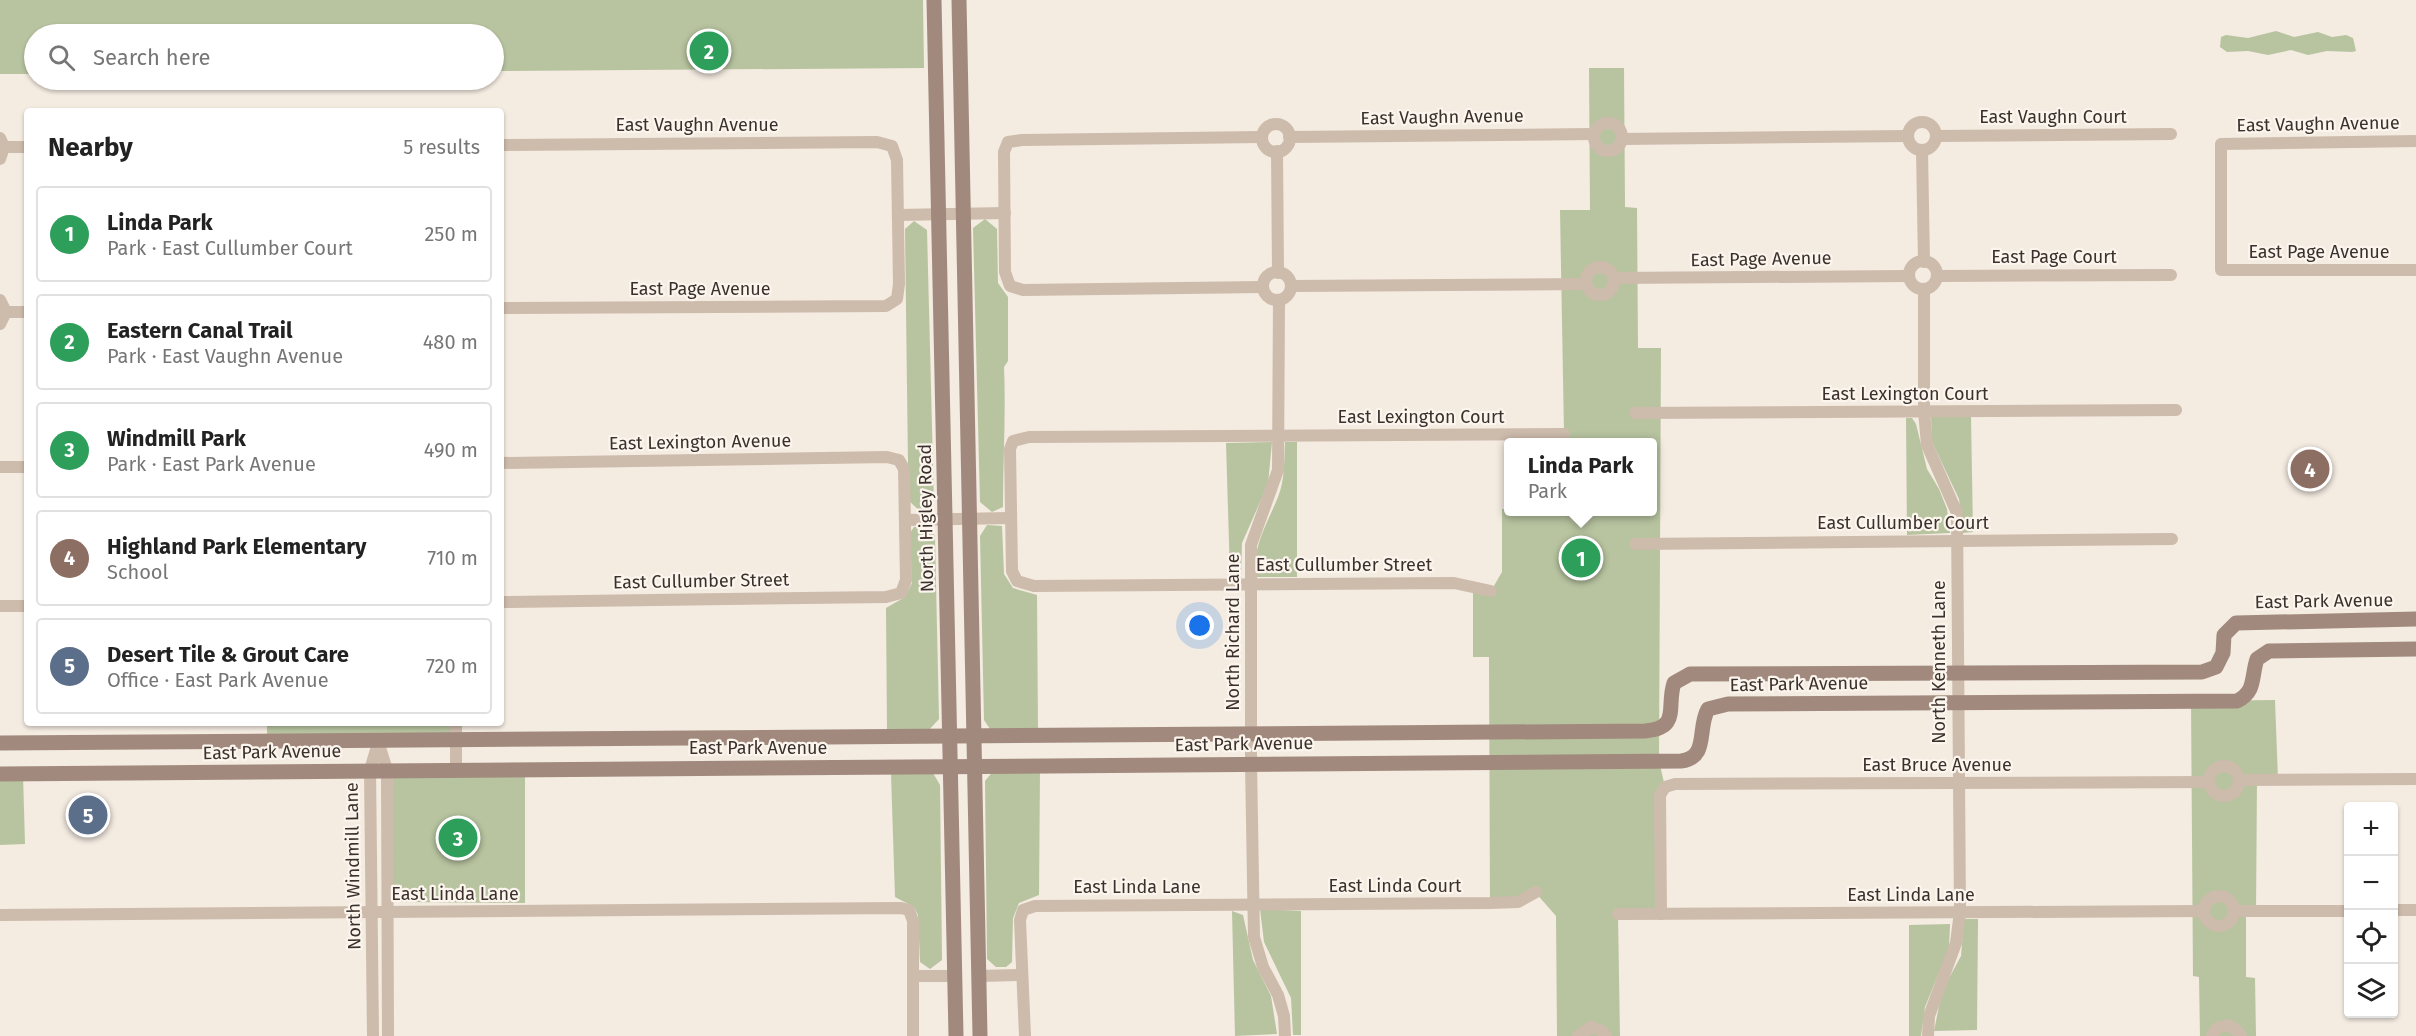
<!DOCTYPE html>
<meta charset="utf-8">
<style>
:root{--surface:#fff;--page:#f6f6f6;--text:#222;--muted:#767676;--line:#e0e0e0;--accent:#1a73e8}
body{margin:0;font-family:"Fira Sans",sans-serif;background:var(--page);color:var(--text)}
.controls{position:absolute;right:18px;bottom:18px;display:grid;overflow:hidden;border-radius:6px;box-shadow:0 2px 4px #0004}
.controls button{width:54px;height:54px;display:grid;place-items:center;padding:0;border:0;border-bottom:2px solid var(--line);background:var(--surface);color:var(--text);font:30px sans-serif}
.you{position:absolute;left:1200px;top:626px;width:21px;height:21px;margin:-15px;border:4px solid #fff;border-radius:50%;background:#1a73e8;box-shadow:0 0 0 9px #1a73e833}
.badge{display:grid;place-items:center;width:39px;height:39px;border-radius:50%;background:var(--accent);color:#fff;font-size:20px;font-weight:700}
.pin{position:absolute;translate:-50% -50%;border:3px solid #fff;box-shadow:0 2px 6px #0006}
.popup{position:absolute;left:1504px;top:438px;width:153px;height:78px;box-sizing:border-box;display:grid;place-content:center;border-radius:6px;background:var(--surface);filter:drop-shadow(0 2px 4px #0005);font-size:20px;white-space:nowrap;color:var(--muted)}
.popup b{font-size:22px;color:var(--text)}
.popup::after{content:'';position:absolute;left:50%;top:100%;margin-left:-12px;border:12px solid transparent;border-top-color:var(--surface)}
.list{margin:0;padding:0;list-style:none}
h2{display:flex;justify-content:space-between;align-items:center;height:78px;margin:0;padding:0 24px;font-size:26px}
h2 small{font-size:20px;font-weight:400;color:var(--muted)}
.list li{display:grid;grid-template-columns:39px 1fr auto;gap:18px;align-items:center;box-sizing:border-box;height:96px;margin:0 12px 12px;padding:0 12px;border:2px solid var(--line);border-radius:6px}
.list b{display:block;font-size:22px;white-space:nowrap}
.list p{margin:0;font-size:20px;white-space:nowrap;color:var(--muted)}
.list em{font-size:20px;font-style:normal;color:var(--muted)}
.icon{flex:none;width:33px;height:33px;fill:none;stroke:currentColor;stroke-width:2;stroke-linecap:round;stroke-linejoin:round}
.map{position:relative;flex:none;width:2416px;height:1036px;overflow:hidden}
.search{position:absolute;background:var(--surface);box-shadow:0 2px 4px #0004;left:24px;top:24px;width:480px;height:66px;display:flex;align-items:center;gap:15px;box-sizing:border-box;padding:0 21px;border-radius:33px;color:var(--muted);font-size:22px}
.panel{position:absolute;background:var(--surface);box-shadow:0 2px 4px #0004;left:24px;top:108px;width:480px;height:618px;border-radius:6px}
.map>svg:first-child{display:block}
</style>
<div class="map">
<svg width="2416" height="1036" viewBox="0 0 2416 1036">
<rect width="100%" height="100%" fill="#f4ebe1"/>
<g fill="#b8c4a0">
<path d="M0,0H923L924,68L494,71V34H34V74H0Z"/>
<path d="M2276,31L2294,37L2318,32L2332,37L2346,35L2353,38L2356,51L2352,52L2327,51L2308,55L2291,50L2268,55L2248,51L2227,52L2220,47L2221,37L2226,35L2248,38Z"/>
<path d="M1589,68H1624L1625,207L1637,208L1638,348H1661L1659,761L1665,787L1661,914L1618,915L1620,1036H1557L1556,916L1535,892L1490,903L1489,657H1473V586L1491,591L1502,572V509L1653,512V442H1557V434L1564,433L1560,210H1590Z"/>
<path d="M985,219L997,229L998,283L1008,297V361L1004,367C1006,414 1003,459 1003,507L992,512L980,502L973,228Z"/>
<path d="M914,221L927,230L934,505L922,513L909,501L908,464L905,229Z"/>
<path d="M1931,417H1971L1973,532L1963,533L1959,499L1932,442Z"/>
<path d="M1906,418H1912L1916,424L1927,469L1939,489L1947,509L1950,533L1907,535Z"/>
<path d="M1272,442L1268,484L1242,543L1241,578L1230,576L1226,443Z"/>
<path d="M1285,442H1297V577H1254C1255,541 1265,529 1278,497C1285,480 1284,461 1285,442Z"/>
<path d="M987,525L1002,526L1004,574L1013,588L1037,595L1038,731L992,732L984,720L980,536Z"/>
<path d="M928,526L935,536L939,719L927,732H887L886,608L905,597L912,583L910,533L914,527Z"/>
<path d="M2275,700L2278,780H2257L2256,911L2246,912V977L2255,978L2256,1036H2200L2199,977L2193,976L2191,701Z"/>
<rect x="267" y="723" width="189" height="18"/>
<path d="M994,770L1040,771L1039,895L1019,903L1013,918L1012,962L1006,967H996L987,959L985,781Z"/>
<path d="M525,773V903L396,902L392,898V778Z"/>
<path d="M933,773L940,785L942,960L930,969L920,962L918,915L914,907L895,897L891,774Z"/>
<path d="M0,774L23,775L25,844L0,845Z"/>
<path d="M1260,909L1301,911V1035H1293L1291,998L1264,942Z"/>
<path d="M1232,911L1243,915L1253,960L1271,996L1277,1034L1235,1036Z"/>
<path d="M1964,919H1978L1977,1030L1934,1031L1942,991L1961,956Z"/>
<path d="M1950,924L1949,948L1925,1007L1921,1036H1909V925Z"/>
</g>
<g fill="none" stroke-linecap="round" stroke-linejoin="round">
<g stroke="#cdbbac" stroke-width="12">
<circle cx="1922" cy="136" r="14"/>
<circle cx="1608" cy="137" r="14"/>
<circle cx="1276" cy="138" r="14"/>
<path d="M1936,136L2171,134"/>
<path d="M1262,137L1022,140L1008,142L1004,152L1005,272L1010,286L1023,290L1263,287"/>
<path d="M1289,137L1594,134"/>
<path d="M0,138L4,147L0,159"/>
<path d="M1621,139L1908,136"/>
<path d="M2416,141L2221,144V270H2416"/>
<path d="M501,145L877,142L892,146L897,160L899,284L897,299L886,306L501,308"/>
<path d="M4,147H27"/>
<path d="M1922,150L1924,262"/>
<path d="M1277,151L1278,273"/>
<path d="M898,215L1005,213"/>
<circle cx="1923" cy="275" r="14"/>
<circle cx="1600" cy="281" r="14"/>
<circle cx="1277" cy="286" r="14"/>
<path d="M1937,276L2171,275"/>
<path d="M1613,278L1909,276"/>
<path d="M1291,286L1586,284"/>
<path d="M1924,289V411L1927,445L1957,513L1960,912L1956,943L1929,1016L1928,1036"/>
<path d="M0,300L6,312L0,324"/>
<path d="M1279,300L1278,470L1251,545V764L1254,937L1263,967L1278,995L1284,1016L1285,1036"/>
<path d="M6,312H27"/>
<path d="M1635,413L2176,410"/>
<path d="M501,463L887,457L899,460L904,469L906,580L901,593L886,597L501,602"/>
<path d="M0,467H27"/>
<path d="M905,520L1010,518"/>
<path d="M1635,544L2172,539"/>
<path d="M1491,591L1454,583L1034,586L1017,581L1012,571L1010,449L1013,441L1029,437L1564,434"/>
<path d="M0,606H27"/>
<path d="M456,723V769"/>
<path d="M378,741L387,770L388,1036"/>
<circle cx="2224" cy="781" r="15"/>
<path d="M2239,780L2416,779"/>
<circle cx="2219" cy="911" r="15"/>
<path d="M2394,910H2416"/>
<path d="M2234,911H2348"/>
<path d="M1618,914L2204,911"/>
<path d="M1661,914L1660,795L1665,787L1675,784L2209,782"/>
<path d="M0,915L901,908L909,910L913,921V1036"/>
<path d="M914,976H955"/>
<path d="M979,976L1022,975"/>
<path d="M373,1036L370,770L378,743"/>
<path d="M1025,1036L1020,920L1023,910L1035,906L1490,903L1518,902L1536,892"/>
<path d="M1578,1036L1591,1027L1602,1031L1606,1036"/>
<path d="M2212,1036L2217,1028L2228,1025L2238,1031L2241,1036"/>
</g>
<g stroke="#a18a7d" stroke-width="15">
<path d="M934,0L956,1036"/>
<path d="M959,0L980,1036"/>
<path d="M0,743L1645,731C1681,728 1666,707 1674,683L1690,674L2202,672L2216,667L2223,653L2224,635L2236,623L2416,619"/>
<path d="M0,774L1681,761C1709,758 1697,728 1708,709L1728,704L2237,701C2256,692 2251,677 2257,659L2269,651L2416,649"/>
</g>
</g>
<g text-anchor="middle" stroke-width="4.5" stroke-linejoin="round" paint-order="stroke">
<g font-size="18" fill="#3b302b" stroke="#fbf5ee">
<text transform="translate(1442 117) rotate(-1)" y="6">East Vaughn Avenue</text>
<text x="2053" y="123">East Vaughn Court</text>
<text transform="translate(2318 124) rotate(-1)" y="6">East Vaughn Avenue</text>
<text x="697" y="131">East Vaughn Avenue</text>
<text x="2319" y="258">East Page Avenue</text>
<text x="2054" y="263">East Page Court</text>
<text transform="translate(1761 259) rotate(-1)" y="6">East Page Avenue</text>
<text x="700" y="295">East Page Avenue</text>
<text x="1905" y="400">East Lexington Court</text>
<text x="1421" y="423">East Lexington Court</text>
<text transform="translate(700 442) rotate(-1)" y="6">East Lexington Avenue</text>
<text transform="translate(926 518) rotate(-91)" y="6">North Higley Road</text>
<text x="1903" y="529">East Cullumber Court</text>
<text x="1344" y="571">East Cullumber Street</text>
<text transform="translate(701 581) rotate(-1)" y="6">East Cullumber Street</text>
<text transform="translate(2324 601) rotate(-1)" y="6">East Park Avenue</text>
<text transform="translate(1233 632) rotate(-90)" y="6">North Richard Lane</text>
<text transform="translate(1939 662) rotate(-90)" y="6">North Kenneth Lane</text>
<text transform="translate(1799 684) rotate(-1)" y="6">East Park Avenue</text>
<text transform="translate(1244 744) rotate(-1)" y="6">East Park Avenue</text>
<text x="758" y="754">East Park Avenue</text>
<text transform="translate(272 752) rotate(-1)" y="6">East Park Avenue</text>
<text x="1937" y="771">East Bruce Avenue</text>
<text transform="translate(353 866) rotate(-91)" y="6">North Windmill Lane</text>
<text x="1395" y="892">East Linda Court</text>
<text x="1137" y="893">East Linda Lane</text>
<text x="455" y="900">East Linda Lane</text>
<text x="1911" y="901">East Linda Lane</text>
</g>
</g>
</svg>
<div class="controls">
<button>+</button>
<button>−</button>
<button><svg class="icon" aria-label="locate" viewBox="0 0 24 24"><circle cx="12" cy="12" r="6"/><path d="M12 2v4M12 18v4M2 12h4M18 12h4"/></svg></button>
<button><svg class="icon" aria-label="layers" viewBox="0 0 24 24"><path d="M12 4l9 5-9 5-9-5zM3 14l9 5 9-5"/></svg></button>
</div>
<div class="you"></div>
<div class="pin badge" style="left:1581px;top:558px;background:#2e9e5b">1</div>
<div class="popup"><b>Linda Park</b>Park</div>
<div class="pin badge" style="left:709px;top:51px;background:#2e9e5b">2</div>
<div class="pin badge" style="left:458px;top:838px;background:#2e9e5b">3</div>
<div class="pin badge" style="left:2310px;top:469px;background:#8d6e63">4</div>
<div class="pin badge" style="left:88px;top:815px;background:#5c6f8a">5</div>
<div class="search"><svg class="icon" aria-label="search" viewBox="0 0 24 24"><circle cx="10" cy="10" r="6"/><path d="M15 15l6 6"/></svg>Search here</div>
<section class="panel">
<h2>Nearby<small>5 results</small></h2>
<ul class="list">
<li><span class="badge" style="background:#2e9e5b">1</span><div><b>Linda Park</b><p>Park · East Cullumber Court</p></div><em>250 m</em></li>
<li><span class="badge" style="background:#2e9e5b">2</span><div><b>Eastern Canal Trail</b><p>Park · East Vaughn Avenue</p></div><em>480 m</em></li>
<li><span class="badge" style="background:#2e9e5b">3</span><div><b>Windmill Park</b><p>Park · East Park Avenue</p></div><em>490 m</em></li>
<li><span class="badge" style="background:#8d6e63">4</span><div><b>Highland Park Elementary</b><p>School</p></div><em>710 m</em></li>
<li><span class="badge" style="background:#5c6f8a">5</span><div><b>Desert Tile &amp; Grout Care</b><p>Office · East Park Avenue</p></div><em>720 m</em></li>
</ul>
</section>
</div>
